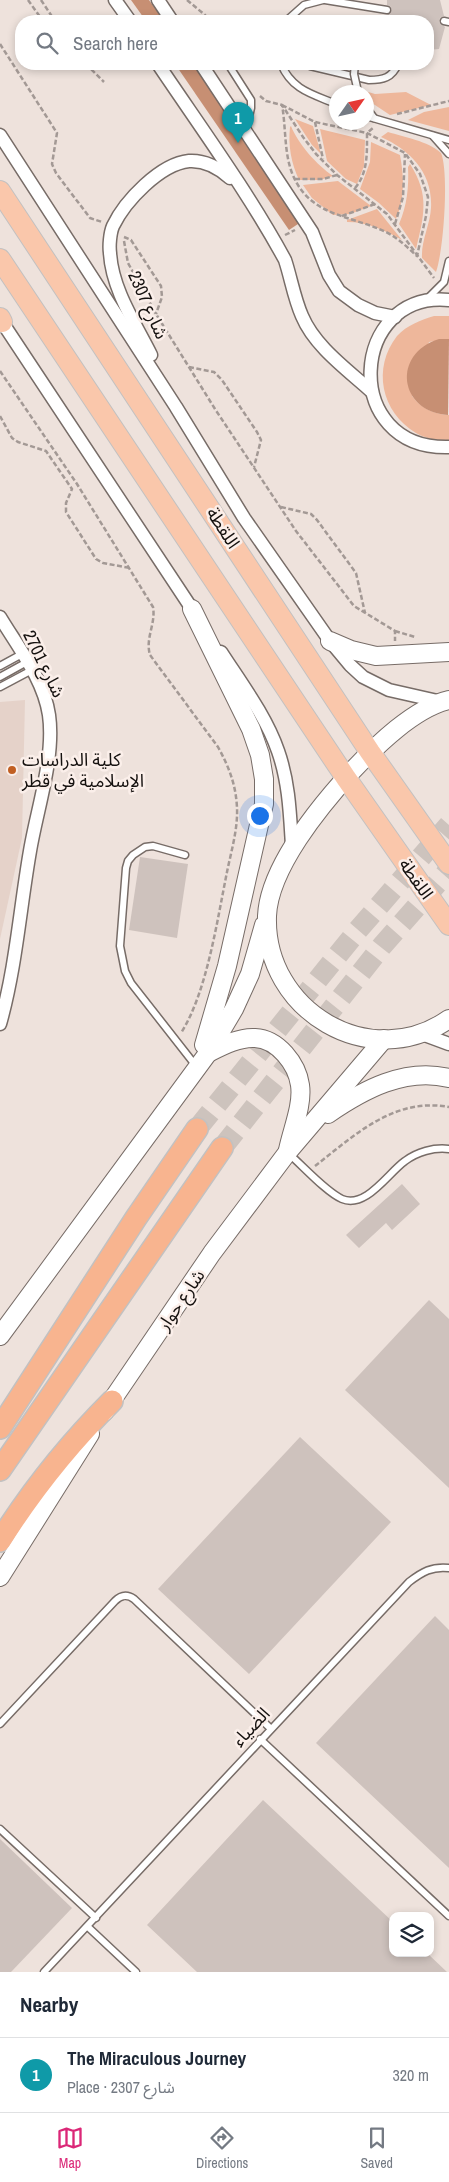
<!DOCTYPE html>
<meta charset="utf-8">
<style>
:root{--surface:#fff;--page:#f6f6f7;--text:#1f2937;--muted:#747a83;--line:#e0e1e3;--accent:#db2777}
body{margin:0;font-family:"Archivo Narrow","Noto Sans Arabic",sans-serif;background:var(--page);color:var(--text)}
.controls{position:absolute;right:15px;bottom:15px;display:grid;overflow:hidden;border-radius:10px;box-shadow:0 2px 8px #0003}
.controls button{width:45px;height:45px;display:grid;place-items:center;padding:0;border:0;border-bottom:1px solid var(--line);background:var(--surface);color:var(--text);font:25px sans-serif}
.compass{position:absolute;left:329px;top:85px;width:45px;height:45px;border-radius:50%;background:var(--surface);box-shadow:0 2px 8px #0003;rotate:56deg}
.you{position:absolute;left:259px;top:815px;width:18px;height:18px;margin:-12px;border:4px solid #fff;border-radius:50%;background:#1a73e8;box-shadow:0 0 0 8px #1a73e833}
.badge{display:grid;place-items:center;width:32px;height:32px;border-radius:50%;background:var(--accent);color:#fff;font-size:16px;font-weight:700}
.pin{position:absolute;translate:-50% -41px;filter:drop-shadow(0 1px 2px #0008)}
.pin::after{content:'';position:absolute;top:26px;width:18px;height:15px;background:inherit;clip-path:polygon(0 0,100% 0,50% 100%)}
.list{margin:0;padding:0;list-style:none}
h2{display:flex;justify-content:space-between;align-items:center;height:65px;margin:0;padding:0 20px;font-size:21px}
h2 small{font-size:16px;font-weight:400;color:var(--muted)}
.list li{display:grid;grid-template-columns:32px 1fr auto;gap:15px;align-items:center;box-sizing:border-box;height:75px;padding:0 20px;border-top:1px solid var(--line)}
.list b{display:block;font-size:19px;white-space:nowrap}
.list p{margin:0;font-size:16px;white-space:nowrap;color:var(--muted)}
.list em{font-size:16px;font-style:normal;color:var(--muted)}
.icon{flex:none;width:28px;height:28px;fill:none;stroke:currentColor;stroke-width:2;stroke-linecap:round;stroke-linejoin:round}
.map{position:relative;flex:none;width:449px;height:1972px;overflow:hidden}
.search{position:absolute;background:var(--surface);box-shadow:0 2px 8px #0003;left:15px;right:15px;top:15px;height:55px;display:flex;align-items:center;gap:12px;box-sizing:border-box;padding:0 18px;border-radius:20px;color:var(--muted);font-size:19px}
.sheet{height:140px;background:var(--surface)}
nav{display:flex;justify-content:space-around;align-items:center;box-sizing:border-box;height:70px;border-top:1px solid var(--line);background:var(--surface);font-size:14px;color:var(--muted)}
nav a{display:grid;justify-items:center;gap:2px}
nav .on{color:var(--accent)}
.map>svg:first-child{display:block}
</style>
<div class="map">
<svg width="449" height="1972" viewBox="0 0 449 1972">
<rect width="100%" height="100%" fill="#eee2dc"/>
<path fill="#e5d2c9" d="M25,700L22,838L0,939V702Z"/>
<g fill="#eeb79b">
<path d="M365,91L375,94L406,92L431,105L390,115L372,103Z"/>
<path d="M449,107V131L408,120L424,112Z"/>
<path d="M295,119L313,126L321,154L312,145Z"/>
<path d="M291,126C298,144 317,165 333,176L320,180H299C291,163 288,145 290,127Z"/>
<path d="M320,129L365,140L364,166L357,184L346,179L327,161Z"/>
<path d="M388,132C404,137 428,141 441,153C449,171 444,249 436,272L422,258C421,241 430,225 431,208C433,173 410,150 381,137Z"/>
<path d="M371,142L400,155C404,176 405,199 396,219L379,203L360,189L370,162Z"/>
<path d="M410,164C430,195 424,216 416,249L399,224C407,206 409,187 408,167Z"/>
<path d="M338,181L371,206L350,214L333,215L312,198L303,185Z"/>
<path d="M377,209L402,240C384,230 368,222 347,222V220Z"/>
<path d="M434,316H449V339L429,342L412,396C421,408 433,414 449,415V440C438,442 425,438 416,433C381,412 372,368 397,336C407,325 421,320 434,316Z"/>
</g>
<g fill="#c78f73">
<path d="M131,0H149L164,21H146Z"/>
<path d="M175,64H193L301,222L289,230Z"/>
<path d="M439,339H449L448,415C399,412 391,354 439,339Z"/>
</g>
<g fill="#cec2bd">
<path d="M387,0H440L444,16L440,18L439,22L445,27L439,49L428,50V21H388L387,15L392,10L390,6L387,5Z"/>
<path d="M140,857L188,864L177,938L129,930Z"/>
<path d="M402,1184L420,1204L392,1230L386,1223L359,1248L346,1235Z"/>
<path d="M429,1300L449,1319V1488L345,1390Z"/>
<path d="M300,1437L391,1522L249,1674L158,1589Z"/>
<path d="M435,1616L449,1630V1868L316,1743Z"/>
<path d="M263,1800L393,1922V1953H427L447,1972H197L147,1925Z"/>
<path d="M0,1839L72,1908L11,1972H0Z"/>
</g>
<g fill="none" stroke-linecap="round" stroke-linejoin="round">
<g stroke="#cdc3bd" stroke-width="21" stroke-dasharray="21 11" stroke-linecap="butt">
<path d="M197,1129L358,930L449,825"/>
<path d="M222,1148L382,946L449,870"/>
</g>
<defs>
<g id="service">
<path d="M325,0L387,10"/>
<path d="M286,21L304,5L323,0"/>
<path d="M444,21L449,22"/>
<path d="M228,64L251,100V108L246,129"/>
<path d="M281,64C292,90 312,94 336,104"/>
<path d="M310,66L369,80C383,80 392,78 398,64"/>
<path d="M366,107L374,118"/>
<path d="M366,116L449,140"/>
<path d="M433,136L449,154"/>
<path d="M425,301L444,282L449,261"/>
<path d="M0,666L22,654"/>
<path d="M0,677L27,662"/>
<path d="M0,687L32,670"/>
<path d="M185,855L153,846L145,847L133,855L128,861L126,868L120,946L125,971L131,983L196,1066"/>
<path d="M288,1153C302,1165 326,1192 342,1199C366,1209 388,1173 405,1161C417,1152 434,1147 449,1149"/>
<path d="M0,1724L115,1601C121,1595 127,1594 134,1599L270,1728"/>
<path d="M260,1739L449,1916"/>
<path d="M0,1829L96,1918"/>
<path d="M88,1927L136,1972"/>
<path d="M44,1972L409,1582C422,1572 432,1566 449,1568"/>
</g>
<g id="minor">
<path d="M115,0L130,21"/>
<path d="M158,0L172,21"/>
<path d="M158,64C201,128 248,192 285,260C291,278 294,298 302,316C315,347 348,370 372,392"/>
<path d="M201,64L312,232L329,275L339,291L358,305L375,313L395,317"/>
<path d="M0,135L176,407L244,518L330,641L350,665L363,677L389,690L442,702"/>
<path d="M449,300C350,290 339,450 449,447"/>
<path d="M0,319L196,615"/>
<path d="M151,355C135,323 112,289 110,253C109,246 110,233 113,226C125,201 160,164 189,161C205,160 219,168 230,178"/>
<path d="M0,617C18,647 44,680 49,715C55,757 37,809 30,851C20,908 16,967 0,1024"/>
<path d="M221,652C241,683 266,716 278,751C289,782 290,814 292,846"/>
<path d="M422,1034L449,1044"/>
</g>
<g id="secondary">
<path d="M192,609L251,729L260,755L264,779V804L259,825L227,966L204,1045"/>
<path d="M330,641L351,650L376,656L449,652"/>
<path d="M449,700C414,708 376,746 352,771C320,806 269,868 267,916C264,1011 370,1074 449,1019"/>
<path d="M208,1053C222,1046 239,1037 255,1038C278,1039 297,1064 300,1085C303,1105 292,1130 288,1150"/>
<path d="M328,1114C363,1090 405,1067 449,1078"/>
<path d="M0,1336L208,1053L234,1009L250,974L264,925"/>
<path d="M104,1412L212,1253L287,1153L384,1039"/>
<path d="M0,1577L90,1434"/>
</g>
<g id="primary">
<path d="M0,191L370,752L449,864"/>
<path d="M0,259L346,778L449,925"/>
<path d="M0,318L2,322"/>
</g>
<g id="trunk">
<path d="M0,1428L136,1218L197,1129"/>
<path d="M0,1470L222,1148"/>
<path d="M0,1541C32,1490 69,1444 112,1401"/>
</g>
</defs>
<use href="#service" stroke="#776c67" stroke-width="9"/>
<use href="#minor" stroke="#776c67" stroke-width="15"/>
<use href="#secondary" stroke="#776c67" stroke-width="20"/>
<use href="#primary" stroke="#c2c1c1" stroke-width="22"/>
<use href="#trunk" stroke="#c2c1c1" stroke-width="24"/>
<g stroke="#a39995" stroke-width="2.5" stroke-dasharray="5 2.5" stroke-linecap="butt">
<path d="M28,0L43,21"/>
<path d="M41,0L55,21"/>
<path d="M187,0L205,15L209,21"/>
<path d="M0,44L57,133L52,164L56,173L90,218L102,222"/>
<path d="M86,64L104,82"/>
<path d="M260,96L266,101L282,105L303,137L316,154L337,175L387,214L434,278"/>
<path d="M282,105L315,122L367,133L405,153L420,174L428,197L426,216L417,256C407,247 398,238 386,232C351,215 309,217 292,173C284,152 286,127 282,105Z"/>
<path d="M397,114L449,101"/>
<path d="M315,122L323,159"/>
<path d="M295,179H323L337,175"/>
<path d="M355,188C368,173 367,153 367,133L373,128"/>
<path d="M342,216L375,204"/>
<path d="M395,224L403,197L405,154"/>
<path d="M285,235L295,230"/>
<path d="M124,237L131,240L161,286L162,297L156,314"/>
<path d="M124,241L128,263L156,314L215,409L296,531L354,606L395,631V641"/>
<path d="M189,367L214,372L222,380L257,432L261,440L254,467"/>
<path d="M0,371L77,484L153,607C156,624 145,638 150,655L218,747C229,767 236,785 237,808C238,829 231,852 227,872C217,921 207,992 181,1033"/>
<path d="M0,416L12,438L18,442L46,451L72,489L66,503V512L96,559L103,563L130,568"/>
<path d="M281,507L311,514L317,520L356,573L365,613"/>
<path d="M395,631L415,637"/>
<path d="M315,1166C355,1135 394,1097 449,1107"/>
</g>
<use href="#service" stroke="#fff" stroke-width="6"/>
<use href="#minor" stroke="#fff" stroke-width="12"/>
<use href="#secondary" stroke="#fff" stroke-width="18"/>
<use href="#primary" stroke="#fac7ab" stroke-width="20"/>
<use href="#trunk" stroke="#f8b48f" stroke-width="21"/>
<defs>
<path id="service-bridge" d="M355,64L354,74L358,92"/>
</defs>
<use href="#service-bridge" stroke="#776c67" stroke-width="9" stroke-linecap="butt"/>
<use href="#service-bridge" stroke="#fff" stroke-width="6"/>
</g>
<circle fill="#c15f22" stroke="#fbefea" stroke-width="2" cx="12" cy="770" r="5"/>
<g text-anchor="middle" stroke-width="5" stroke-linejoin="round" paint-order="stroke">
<g font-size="18" fill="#15110f" stroke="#fbefea">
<text transform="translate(148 305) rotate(66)" y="6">شارع 2307</text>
<text transform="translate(223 528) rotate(57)" y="6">اللقطة</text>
<text transform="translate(44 664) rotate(64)" y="6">شارع 2701</text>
<text transform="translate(416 879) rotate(55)" y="6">اللقطة</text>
<text transform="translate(181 1300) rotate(-56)" y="6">شارع حوار</text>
<text transform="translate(251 1727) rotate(-47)" y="6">الضياء</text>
</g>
<g font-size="18" fill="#15110f" stroke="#fbefea" text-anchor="start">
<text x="22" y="766">كلية الدراسات<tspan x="22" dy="21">الإسلامية في قطر</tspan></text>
</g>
</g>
</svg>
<div class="controls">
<button><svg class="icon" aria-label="layers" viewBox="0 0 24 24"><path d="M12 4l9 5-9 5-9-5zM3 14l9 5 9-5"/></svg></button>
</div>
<svg class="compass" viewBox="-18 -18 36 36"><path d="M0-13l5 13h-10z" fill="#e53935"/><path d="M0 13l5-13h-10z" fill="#747a83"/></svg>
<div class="you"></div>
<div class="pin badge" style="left:238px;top:143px;background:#0f9aa8">1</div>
<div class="search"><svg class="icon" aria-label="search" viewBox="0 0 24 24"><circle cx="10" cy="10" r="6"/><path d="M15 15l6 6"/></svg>Search here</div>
</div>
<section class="sheet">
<h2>Nearby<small></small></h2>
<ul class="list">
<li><span class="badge" style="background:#0f9aa8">1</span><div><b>The Miraculous Journey</b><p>Place · شارع 2307</p></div><em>320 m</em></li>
</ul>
</section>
<nav>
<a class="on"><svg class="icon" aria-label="map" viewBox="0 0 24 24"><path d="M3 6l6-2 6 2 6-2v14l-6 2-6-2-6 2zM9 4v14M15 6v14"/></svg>Map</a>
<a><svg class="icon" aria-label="directions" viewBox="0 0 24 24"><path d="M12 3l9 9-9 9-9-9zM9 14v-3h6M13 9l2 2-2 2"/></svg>Directions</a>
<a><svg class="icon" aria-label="saved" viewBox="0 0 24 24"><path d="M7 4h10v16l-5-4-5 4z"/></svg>Saved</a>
</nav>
